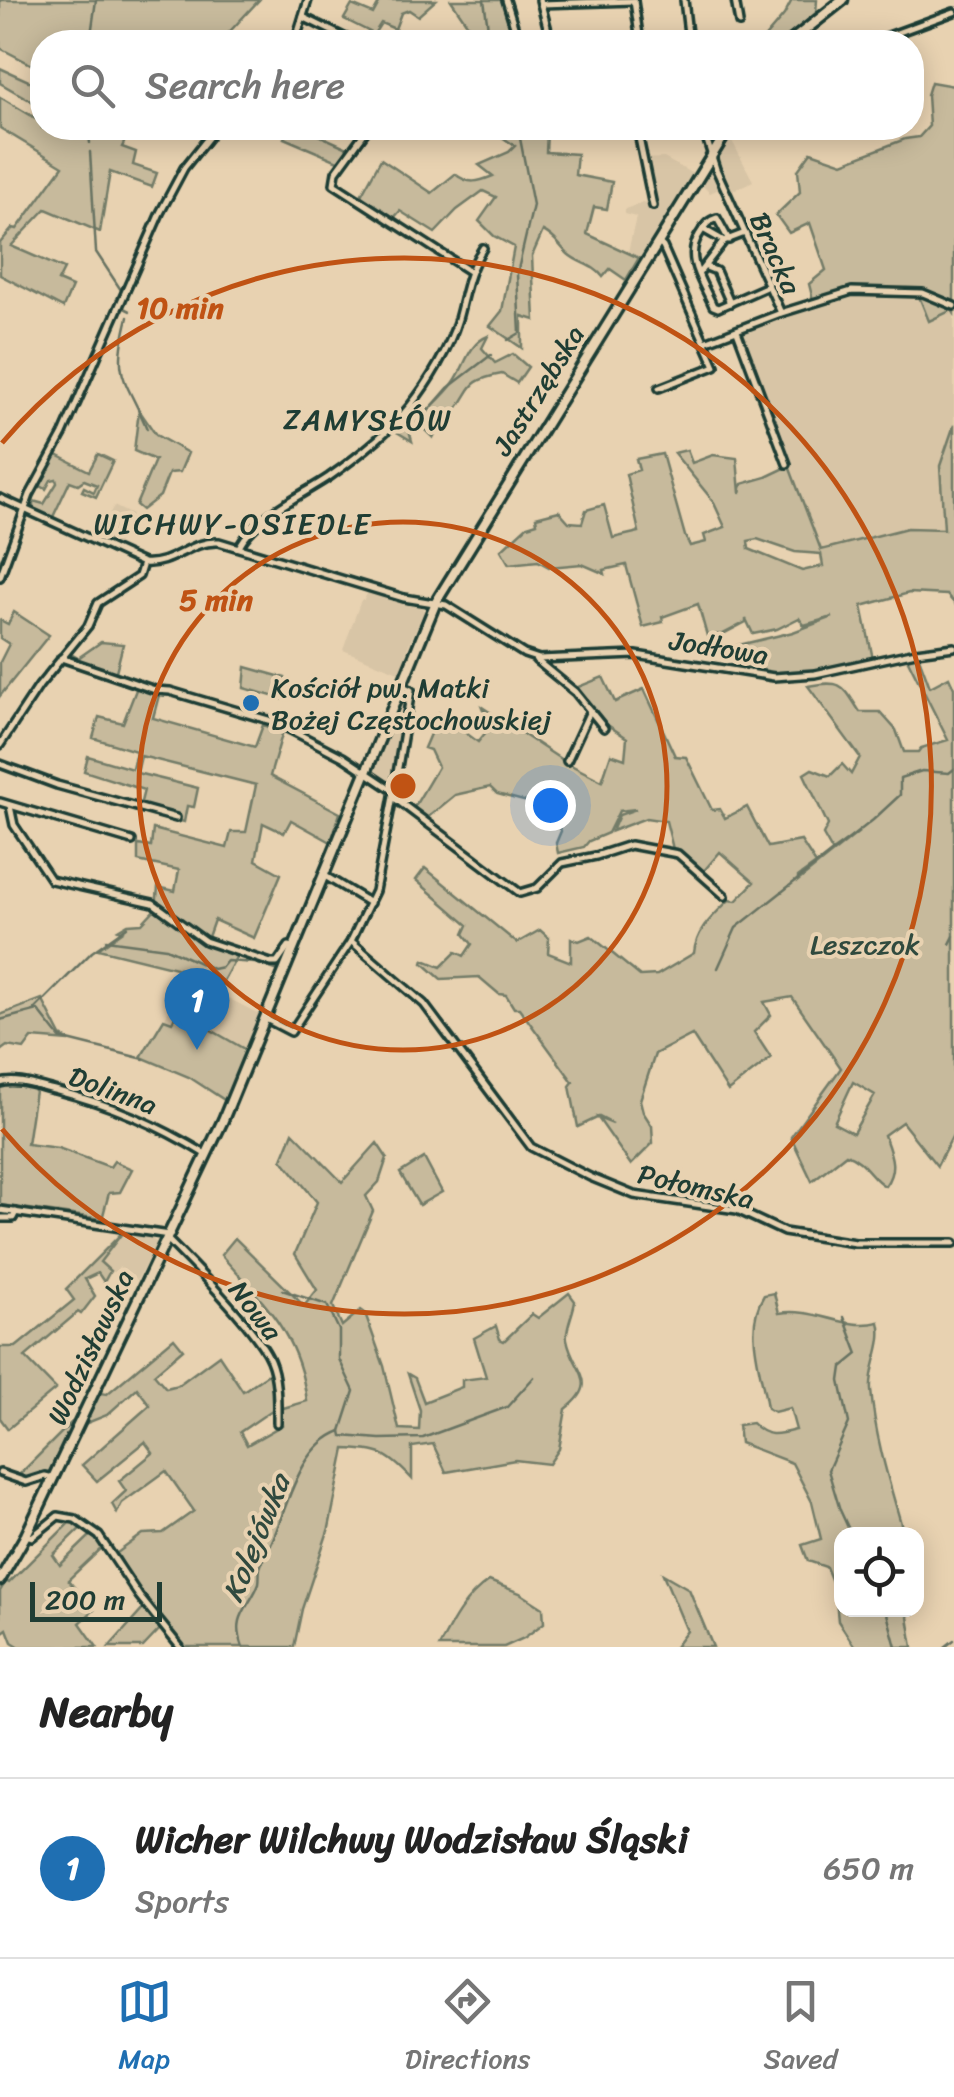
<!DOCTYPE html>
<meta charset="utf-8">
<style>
:root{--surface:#fff;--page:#f6f6f6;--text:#222;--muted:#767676;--line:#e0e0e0;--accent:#1f6fb2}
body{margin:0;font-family:Sriracha,sans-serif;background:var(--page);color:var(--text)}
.controls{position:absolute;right:30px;bottom:30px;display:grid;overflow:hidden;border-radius:20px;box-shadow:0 5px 25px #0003}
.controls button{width:90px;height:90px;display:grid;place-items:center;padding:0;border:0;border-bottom:2px solid var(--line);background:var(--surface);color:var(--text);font:50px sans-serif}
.scale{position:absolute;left:30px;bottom:25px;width:132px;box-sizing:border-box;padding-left:10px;border:5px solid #1f3d34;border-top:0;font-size:28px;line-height:35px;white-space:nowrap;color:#1f3d34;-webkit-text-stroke:8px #e8d2b1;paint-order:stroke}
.you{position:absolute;left:550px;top:805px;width:35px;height:35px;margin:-25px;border:8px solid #fff;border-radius:50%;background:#1a73e8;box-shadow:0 0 0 15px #1a73e833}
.badge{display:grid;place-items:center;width:65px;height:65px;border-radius:50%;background:var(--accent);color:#fff;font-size:32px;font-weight:700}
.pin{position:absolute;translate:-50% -82px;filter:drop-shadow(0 2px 5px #0008)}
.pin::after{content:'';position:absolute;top:52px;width:35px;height:30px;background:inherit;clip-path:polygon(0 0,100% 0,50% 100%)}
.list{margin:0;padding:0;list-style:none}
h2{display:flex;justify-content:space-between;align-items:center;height:130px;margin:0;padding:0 40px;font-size:42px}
h2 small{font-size:32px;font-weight:400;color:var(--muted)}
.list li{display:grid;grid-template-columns:65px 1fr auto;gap:30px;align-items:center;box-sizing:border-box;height:180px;padding:0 40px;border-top:2px solid var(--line)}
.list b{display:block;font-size:38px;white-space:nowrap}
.list p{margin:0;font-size:32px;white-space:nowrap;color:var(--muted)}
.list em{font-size:32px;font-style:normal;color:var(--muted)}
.icon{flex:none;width:55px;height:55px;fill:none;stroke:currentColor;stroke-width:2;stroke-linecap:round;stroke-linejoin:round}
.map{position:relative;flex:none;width:954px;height:1647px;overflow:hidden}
.search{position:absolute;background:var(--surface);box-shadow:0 5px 25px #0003;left:30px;right:30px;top:30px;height:110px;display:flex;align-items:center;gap:25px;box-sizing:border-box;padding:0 35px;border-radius:40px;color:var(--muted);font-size:38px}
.sheet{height:310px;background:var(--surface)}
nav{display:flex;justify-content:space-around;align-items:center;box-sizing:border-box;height:140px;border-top:2px solid var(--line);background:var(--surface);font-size:28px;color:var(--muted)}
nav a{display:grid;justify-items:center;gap:5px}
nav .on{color:var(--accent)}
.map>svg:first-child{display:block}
</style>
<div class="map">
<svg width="954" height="1647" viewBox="0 0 954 1647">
<rect width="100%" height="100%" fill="#e8d2b1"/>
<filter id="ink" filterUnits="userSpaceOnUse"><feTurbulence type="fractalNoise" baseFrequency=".01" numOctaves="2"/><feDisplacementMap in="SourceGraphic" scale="20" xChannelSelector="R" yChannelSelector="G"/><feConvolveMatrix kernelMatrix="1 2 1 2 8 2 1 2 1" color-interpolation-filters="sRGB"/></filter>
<g filter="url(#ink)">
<g fill="#d8c5a6">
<path d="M730,137L753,181L729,192L726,186L710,193L701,184Z"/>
<path d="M664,158L693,174L641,259L628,252L636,217L624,214L625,209L648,201L639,159Z"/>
<path d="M853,292L918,294L954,313V425L940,466L945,529L907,528L821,550L739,334L803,307Z"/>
<path d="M114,506L132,515L115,548L95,538Z"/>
<path d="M368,591L422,608L424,611L407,649L401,673L343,650L361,600H364Z"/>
<path d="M405,715L392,787L372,773L384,737L393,724Z"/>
<path d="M189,978L261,1015L246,1050L179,1011L172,1023L164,1019Z"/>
<path d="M124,1231L147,1235L157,1243L137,1280L119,1267L114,1273L99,1263Z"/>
</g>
<g fill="#c7ba9c" stroke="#737c68" stroke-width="2.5" fill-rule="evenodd">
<path d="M0,0H259L220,42H42V70L0,48Z"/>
<path d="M373,0H436L418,16L409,10L401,13L395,29L381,23L374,34L344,19L352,5L373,14L379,3Z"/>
<path d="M451,0H504L518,42H455L451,39L468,25Z"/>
<path d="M792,0H817L816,13L782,42H761L784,15Z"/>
<path d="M0,68L42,87V107L0,83Z"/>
<path d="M931,82L954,86V313L952,310L929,321L918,294L853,292L796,306L813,300L809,284L826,270L810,223L789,233L776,215L800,192L798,170L811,152L843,163L905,139L919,137L929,126L927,95Z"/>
<path d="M0,97L42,122V128H131L122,147L136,152L133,165L157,173L152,187L110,172L100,232L46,209L11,246L64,269L58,281L72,287L63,308L0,275V243L13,228L17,229L63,166L0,128Z"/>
<path d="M289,128H303L350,149L340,162L284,138Z"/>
<path d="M489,128H557L547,131L546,152L577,154L575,175L612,182L607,209L594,207L587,234L639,258L626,280L610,269L603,277C593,264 579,264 568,254C558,245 556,237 543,231L532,256L535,320L522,316V348L490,326L502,311L514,247L494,236L479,221L496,197L483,191L457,210L435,233L400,211L392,220L359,199L381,159L432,193L455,174C469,185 478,182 493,176L479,165L509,152L515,146Z"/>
<path d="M488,336L482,348L495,363L513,354L528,367L517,383L502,374C465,381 474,387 456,410L446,412L433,438L423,428L409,430L412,441L392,429L415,404L425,413C435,403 446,394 454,382C466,365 468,344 488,336Z"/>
<path d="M139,410L156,435L188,453L180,472L169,473L160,496L142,510L136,505L155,460L134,451Z"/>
<path d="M954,425V603L947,595L909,593L862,606L873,659C828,670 787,676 741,670L735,646L793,632L833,617L804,625L799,618L777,629L753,634L746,619V622L723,634L707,636L698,604L662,617L663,622L643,627L626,565L604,570L605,574L582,564L549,567L538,561L509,564L501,550L527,526L537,523L536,517L559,511L569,522L582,523L586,510L604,505L613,538L639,532L626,474L639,470L636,459L662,454L685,536L690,546L706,542L704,535L725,527L713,501L674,453L687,450L692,463L713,455L737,458L740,493L742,484L766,477L789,466L821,550L907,528L944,529L940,466ZM757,539L795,552L821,554L823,566L802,571L749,549L748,541Z"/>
<path d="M55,454L89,471L98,454L113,461L96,497L82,491L84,487L94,492L97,485L84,480L78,484L70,481L52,519L33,510V501L44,504L57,483L56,479L51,480L46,489L39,485Z"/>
<path d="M14,612L49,635L0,696V662L9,644L0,638V620L8,624Z"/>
<path d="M101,642L123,644L115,675L65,656L69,653L78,658Z"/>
<path d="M918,655L930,687L949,677L954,688V1133L937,1166L902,1122L884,1135C891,1154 898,1168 885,1186C870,1178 866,1161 846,1154L812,1181L791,1137L841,1068L792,997L764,1002L771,1015L754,1032L771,1058L728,1091L692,1035L655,1054L640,1100L643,1112L652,1126L653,1143L631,1165L598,1118L613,1124L599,1117L578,1127L570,1086L573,1082L519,1008H514L506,995L499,994L479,977L441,979L423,963L424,960L441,967L456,952L464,956L472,944L464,934L468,925L416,880L425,868L517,943L540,930L549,938L548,953L571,962V938L579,941L591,936L640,976L657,975L694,953C696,930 713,916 729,900L736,901L754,882L720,852L702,873L683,854L673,849L666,821L646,818L612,831L619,815L636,809L619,811L608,833L589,841L584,847L558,853L556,843L561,831L550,808L497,794L490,787L455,795L427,818L413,809L438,767L430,750L424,748L439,713L478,742L490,727L482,707L565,762L602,781L611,754L625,759L627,738L603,722L578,692V687L603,677L615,702L644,689L675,756L686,757L712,810L720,809L725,818L747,807L768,847L801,841L816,864L798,877V881L859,832L832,851L823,835L828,825L804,774L812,769L830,776L842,764L851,774L860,757L808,686C843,680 842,684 860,712H880L896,730L904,752H918L921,748L948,740L907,658ZM853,1082L875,1095L853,1133L834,1123Z"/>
<path d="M246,667L285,678L282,699L244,688Z"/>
<path d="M137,687L159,695L153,718L255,747L263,725L283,731L270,776L340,813L331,842L291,820L284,833L263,823L256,860L281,874L254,938L214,920L208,937L240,950L218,990L190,977L188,971L98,949L122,932L118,930L128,924L142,923L156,908L158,887L175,891L179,870L138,861V845L151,847L153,829L227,848L231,832H246L256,785L141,756L137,773L198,788L194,807L187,806L184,822L139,810L144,790L84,771L88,756L132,769L136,751L93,738L99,717L123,723Z"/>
<path d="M42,999L61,1036L70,1041L32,1038L24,1049L7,1046L0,1051V1015Z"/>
<path d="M178,1011L246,1050L226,1101L189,1077L141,1057L164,1019L172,1022Z"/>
<path d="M8,1084L34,1087L35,1091L27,1144L58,1148L110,1167L114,1161L132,1169L120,1192L109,1193L102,1219L0,1205V1087Z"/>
<path d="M293,1132L342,1182L377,1143L387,1158L379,1182L366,1196L373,1211L333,1306L342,1326L361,1310L365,1313L384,1366L399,1429L419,1430L420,1410L408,1374L415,1378L424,1402L462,1387V1380L486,1377L474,1338L496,1326L500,1339L504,1341L532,1314L538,1318L569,1293L575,1301C574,1312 565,1329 567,1339C573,1371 602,1382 566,1409L559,1449L549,1464L515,1460L446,1472L433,1444L412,1447V1479C388,1453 380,1450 345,1449L329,1528L302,1609L294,1647H183L131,1579L117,1553L143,1534L163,1533L194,1511L166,1471L122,1503L117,1513L112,1504L126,1491L119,1481L153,1453L145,1442L97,1481L82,1465L150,1405L137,1388L107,1415L82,1425L100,1393L107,1394L174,1338L183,1349L154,1374L166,1388L178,1385L219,1355L243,1391L270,1373L275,1408L240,1432L247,1445L282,1425L280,1409L307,1401C298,1332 264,1304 221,1255L235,1238L304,1306L317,1290L295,1254L317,1202L282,1159Z"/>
<path d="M424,1158L442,1192L419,1205L400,1173Z"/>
<path d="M123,1232L100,1262L110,1271L104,1282L98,1273L85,1279L95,1296L81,1314L78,1312L25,1357L56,1389L8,1429L0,1418V1347H16L74,1300L66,1289Z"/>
<path d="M774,1293L779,1313C816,1307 845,1331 879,1322C885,1343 869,1368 871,1390C875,1439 891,1488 904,1534H842V1610H910L908,1617L913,1647H855L838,1621L835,1589L826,1567L808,1561L802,1545L821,1539L812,1502L792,1463L740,1443L738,1425L752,1423C766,1438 777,1435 796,1430L790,1408L774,1412L767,1408C762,1372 743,1328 764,1295Z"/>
<path d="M71,1423L72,1427L49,1472L28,1478L17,1477Z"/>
<path d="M71,1521L81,1528L53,1555L60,1565L91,1535L104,1546L68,1580L94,1610L80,1623L97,1647H20L12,1642L7,1629L0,1634V1591L6,1581L9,1583Z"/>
<path d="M663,1574L689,1589L713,1647H675L687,1631Z"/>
<path d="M489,1581L520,1593L543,1608L544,1623L524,1638L504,1647H439C452,1622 465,1597 489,1581Z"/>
<path d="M145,1607L162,1627L143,1647H109Z"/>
</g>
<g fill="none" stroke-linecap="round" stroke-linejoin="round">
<g stroke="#687362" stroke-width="2.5">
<path d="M484,0L490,42"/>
<path d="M90,42L96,0"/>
<path d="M88,128L90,143"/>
<path d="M90,152L96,252L121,290"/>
<path d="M123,303L122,307L130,311"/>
<path d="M128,317C112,380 125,375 147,429"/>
<path d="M508,340L520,333L517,274L533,205L518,128"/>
<path d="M416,425L448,388L491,355"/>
<path d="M106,940L166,948L213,969L222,967L227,961L255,963L276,970"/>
<path d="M950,944L954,936"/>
<path d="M718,968L736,928L873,820L900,795V778L922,771L949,773L954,769"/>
<path d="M35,1009L92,952L127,927"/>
<path d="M0,1020L38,1010L60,1038L144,1059"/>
<path d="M282,1290L327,1305L339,1330V1359L354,1391L341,1431"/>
<path d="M844,1317L858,1354L842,1367L840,1381L849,1423L828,1470L840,1510L851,1534"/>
<path d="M886,1610L896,1647"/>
<path d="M243,1647C231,1615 250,1608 259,1583C260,1578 259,1573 260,1568C263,1558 269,1549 273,1539C288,1504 300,1446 341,1431L342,1436L380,1439L423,1438L507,1407L534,1377"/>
<path d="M945,1647L954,1640"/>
</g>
<defs>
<g id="minor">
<path d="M506,0L519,42"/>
<path d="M540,0L551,42"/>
<path d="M684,0L689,42"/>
<path d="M735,0L739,23"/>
<path d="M634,1L640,42"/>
<path d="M541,4L634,1"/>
<path d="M303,17L354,42"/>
<path d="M295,42L308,0"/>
<path d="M872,42L954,12"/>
<path d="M368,128L336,172L334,184L469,271"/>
<path d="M703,128L716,169L781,313L852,291L923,293L954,306"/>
<path d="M638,133L653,206"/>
<path d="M703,229L724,241L745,233"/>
<path d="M729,240L717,218C707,221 705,226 699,235C684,259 703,282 713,306L718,308L768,286"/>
<path d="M658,242L663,247L715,366L659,388"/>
<path d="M706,267L716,271L730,303"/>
<path d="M699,273L724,241"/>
<path d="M737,331L787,464"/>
<path d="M705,342L781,313"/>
<path d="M0,498L143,563C172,566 190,540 219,542L404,598L446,605L524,654L539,659L636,655L774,677L815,674L916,652L954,647"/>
<path d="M239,547C257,515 299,497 329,477C356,458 389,432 410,406C429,382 449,349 458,319C465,294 468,270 483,248"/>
<path d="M0,577L30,495L63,434L160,213L184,168L216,128"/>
<path d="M61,658L155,690L170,691L275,722L343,757L394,791L375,891L351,941L291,1032L266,1019"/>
<path d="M536,660L575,692L604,728"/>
<path d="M0,745L39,686L88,626L98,603L139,576L143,563"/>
<path d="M567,761L590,711"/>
<path d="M0,764L57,785L176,818"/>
<path d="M394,791L411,690L403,686"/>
<path d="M393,797L520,893L537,888L562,863L596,856L630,845L678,854L725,896"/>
<path d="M0,802L132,841"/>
<path d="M10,806L14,825L51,880L153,903L205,941L271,963H277L289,946L294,947"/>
<path d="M325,876L370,903"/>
<path d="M351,941L424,1004L531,1147L590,1177L634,1195L737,1210L784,1232L855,1243H954"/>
<path d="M0,1083C17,1078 37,1086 54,1090C112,1105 156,1124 207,1155"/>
<path d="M0,1210L169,1235"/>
<path d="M0,1218H13L16,1212"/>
<path d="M167,1239C192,1264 257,1330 270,1360C278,1379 277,1402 277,1423"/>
<path d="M0,1473L26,1482L45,1476L53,1478"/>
<path d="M26,1535L32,1537L58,1516L75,1519L99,1536L139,1596L180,1647"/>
</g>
<g id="major">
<path d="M790,42L843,0"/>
<path d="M0,1580L26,1535L223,1120L436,602L729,128"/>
</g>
</defs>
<use href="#minor" stroke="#1f3d34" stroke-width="12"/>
<use href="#major" stroke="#1f3d34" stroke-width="15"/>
<use href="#minor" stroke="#e8d2b1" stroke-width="5"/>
<use href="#major" stroke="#e8d2b1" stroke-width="8"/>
</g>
</g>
<g fill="none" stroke="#c05314" stroke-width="5">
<circle cx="403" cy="786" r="264"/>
<path d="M2 443A528 528 0 1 1 2 1129"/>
</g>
<circle fill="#1f6fb2" stroke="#e8d2b1" stroke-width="4" cx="251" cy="703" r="10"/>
<g text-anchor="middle" stroke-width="8" stroke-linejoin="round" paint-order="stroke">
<g font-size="28" fill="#1f3d34" stroke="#e8d2b1">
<text transform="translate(776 253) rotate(66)" y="10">Bracka</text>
<text transform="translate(538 390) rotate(-58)" y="10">Jastrzębska</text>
<text transform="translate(719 647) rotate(9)" y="10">Jodłowa</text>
<text transform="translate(113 1090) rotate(20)" y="10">Dolinna</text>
<text transform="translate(696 1186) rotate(13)" y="10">Połomska</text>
<text transform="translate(256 1310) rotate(52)" y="10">Nowa</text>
<text transform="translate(90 1347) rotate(-65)" y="10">Wodzisławska</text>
</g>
<g font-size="28" fill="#1f3d34" stroke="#e8d2b1" text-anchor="start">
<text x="271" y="697">Kościół pw. Matki<tspan x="271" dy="32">Bożej Częstochowskiej</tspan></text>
</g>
<g font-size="28" fill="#304a3e" stroke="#e8d2b1">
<text x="865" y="954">Leszczok</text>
</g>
<g font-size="30" letter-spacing="2.5" fill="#1f3d34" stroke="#e8d2b1">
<text x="368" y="430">ZAMYSŁÓW</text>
<text x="233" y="534">WICHWY-OSIEDLE</text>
</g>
<g font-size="30" font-style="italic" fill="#314a3f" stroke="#e8d2b1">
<text transform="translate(256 1538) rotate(-68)" y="10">Kolejówka</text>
</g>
</g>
<circle cx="403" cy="786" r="15" fill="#c05314" stroke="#e8d2b1" stroke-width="5"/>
<g font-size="30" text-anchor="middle" font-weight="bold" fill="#c05314" stroke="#e8d2b1" stroke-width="8" stroke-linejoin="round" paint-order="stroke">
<text x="180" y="318">10 min</text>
<text x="216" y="610">5 min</text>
</g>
</svg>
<div class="controls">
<button><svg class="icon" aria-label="locate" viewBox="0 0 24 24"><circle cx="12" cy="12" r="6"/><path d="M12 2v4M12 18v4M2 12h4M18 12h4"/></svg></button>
</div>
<div class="scale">200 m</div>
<div class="you"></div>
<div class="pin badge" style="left:197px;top:1050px">1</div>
<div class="search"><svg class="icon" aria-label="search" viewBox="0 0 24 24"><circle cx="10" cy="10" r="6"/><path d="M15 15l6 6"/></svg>Search here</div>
</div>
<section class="sheet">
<h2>Nearby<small></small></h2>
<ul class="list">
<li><span class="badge">1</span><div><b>Wicher Wilchwy Wodzisław Śląski</b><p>Sports</p></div><em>650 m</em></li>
</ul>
</section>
<nav>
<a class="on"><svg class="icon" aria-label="map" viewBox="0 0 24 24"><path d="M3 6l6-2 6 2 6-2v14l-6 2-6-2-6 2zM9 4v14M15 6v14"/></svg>Map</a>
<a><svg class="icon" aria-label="directions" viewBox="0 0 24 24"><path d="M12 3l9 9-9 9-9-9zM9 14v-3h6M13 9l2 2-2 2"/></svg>Directions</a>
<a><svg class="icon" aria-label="saved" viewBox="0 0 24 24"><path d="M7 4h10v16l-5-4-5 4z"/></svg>Saved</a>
</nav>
